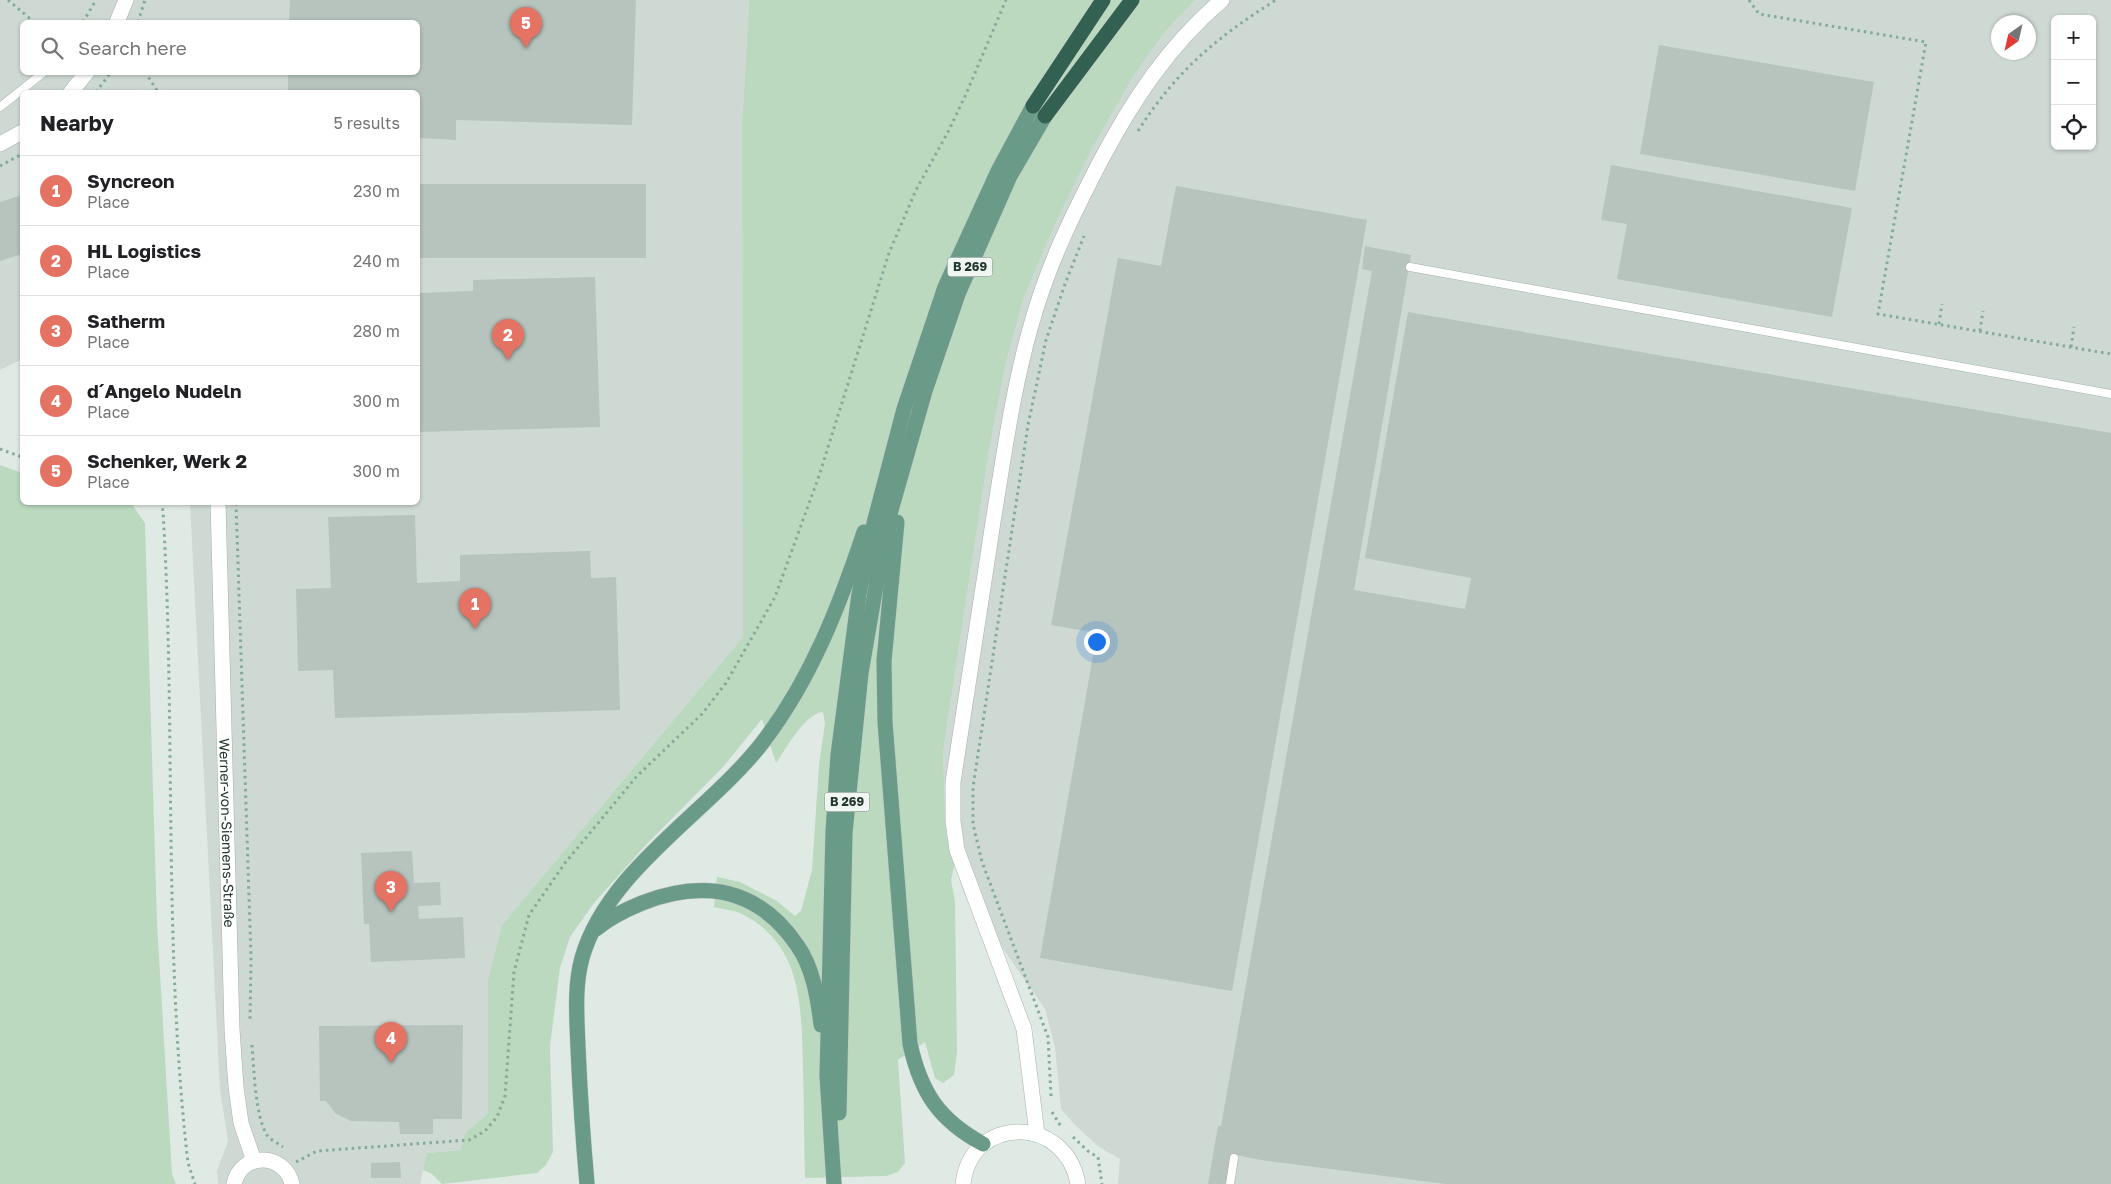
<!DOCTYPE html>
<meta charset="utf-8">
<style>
:root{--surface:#fff;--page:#f6f6f6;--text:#202124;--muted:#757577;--line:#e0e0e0;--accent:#e47364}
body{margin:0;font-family:"Golos Text",sans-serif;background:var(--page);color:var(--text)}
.controls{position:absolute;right:15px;top:15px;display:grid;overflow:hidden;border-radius:8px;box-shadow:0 1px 4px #0004}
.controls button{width:45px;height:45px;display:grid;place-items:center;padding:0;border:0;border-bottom:1px solid var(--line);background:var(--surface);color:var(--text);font:25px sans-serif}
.compass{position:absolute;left:1991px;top:15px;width:45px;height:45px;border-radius:50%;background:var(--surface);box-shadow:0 1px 4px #0004;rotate:214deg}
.you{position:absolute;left:1096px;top:641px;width:18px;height:18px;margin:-12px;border:4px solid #fff;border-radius:50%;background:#1a73e8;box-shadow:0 0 0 8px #1a73e833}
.badge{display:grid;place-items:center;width:32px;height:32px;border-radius:50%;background:var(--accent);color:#fff;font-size:16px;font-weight:700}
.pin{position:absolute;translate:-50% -41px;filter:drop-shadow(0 1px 2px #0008)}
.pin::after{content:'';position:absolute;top:26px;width:18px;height:15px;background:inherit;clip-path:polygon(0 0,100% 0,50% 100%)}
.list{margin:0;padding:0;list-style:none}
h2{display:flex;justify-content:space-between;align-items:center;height:65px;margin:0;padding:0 20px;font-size:21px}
h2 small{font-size:16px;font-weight:400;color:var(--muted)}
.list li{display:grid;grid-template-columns:32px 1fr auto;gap:15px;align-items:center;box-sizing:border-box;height:70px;padding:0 20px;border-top:1px solid var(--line)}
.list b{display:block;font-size:19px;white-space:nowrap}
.list p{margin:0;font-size:16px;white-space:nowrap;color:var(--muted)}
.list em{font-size:16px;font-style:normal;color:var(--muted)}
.icon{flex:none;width:28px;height:28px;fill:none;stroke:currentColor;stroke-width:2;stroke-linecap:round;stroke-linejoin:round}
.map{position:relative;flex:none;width:2111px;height:1184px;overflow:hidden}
.search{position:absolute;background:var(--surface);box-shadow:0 1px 4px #0004;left:20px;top:20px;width:400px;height:55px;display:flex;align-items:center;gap:12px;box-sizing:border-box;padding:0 18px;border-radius:8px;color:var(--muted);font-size:19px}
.panel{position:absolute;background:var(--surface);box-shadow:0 1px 4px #0004;left:20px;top:90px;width:400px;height:415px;border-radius:8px}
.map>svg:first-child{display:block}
</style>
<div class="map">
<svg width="2111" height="1184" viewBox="0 0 2111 1184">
<rect width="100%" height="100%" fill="#e0eae4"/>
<g fill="#cfd9d3" fill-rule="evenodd">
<path d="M0,0H749L742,126L743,637L502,925L488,979V1113L466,1132L460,1150L427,1153L420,1184H218L217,1171L228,1141L220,1090L190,503L418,502V92H22V359L0,370ZM22,22H418V72H22Z"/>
<path d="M1195,0H2111V1184H1118L1120,1159L1099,1147L1074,1124L1061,1109L1055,1047L1045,1009L964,893L946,838L943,752L989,451L1006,362L1024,297L1057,220L1093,147L1133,77L1163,34ZM2055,19H2092V146H2055ZM1998,22H2028V52H1998Z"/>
</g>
<g fill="#bbd9bf">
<path d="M749,0H1195L1163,34L1133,77L1093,147L1057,220L1024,297L1006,362L989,451L943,752L946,838L955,863L951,880L955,901L957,1052L954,1075L943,1083L935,1078L925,1042L898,1060L905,1163L898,1172L886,1176L805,1178C804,1142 804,1105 803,1068C801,1008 804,944 740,913C732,910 722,909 714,907L717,877L740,882L777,901L795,916L801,911L812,870L819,765L825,723L823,712C805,713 786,749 776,763L762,719L723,767L643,848L594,903L570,937L560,968L550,1046L553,1152L546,1165L537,1173L442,1184L432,1174L423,1170L427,1153L460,1150L466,1132L488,1113V979L502,925L743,637L742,126Z"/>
<path d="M0,465L22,473V502L131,503L145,523L157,923L172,1174L176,1184H0Z"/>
</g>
<g fill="#b6c4bd">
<path d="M290,0H636L632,125L456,120V140L418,138V92H288V72H418V22H289Z"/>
<path d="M1659,45L1874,82L1855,191L1640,154Z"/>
<path d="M1611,165L1852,208L1832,317L1617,279L1627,224L1601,220Z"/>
<rect x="418" y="184" width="228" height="74"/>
<path d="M1176,186L1367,220L1232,991L1040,958L1097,633L1051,625L1118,258L1161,266Z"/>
<path d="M22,195V254L0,261V202Z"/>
<path d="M1365,246L1411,255L1354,590L1465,609L1471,578L1365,558L1408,312L2111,433V1184H1446L1261,1160L1231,1154L1226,1184H1208L1218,1126H1221L1372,271L1362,269Z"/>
<path d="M595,277L600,427L418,432V293L473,291V280Z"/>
<path d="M415,515L417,583L460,581V555L590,551L591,578L616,577L620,710L335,718L333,670L298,671L296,589L331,588L328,517Z"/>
<path d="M412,851L414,883L440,882L441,905L418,906L419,919L463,917L465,958L371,962L369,924H364L361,853Z"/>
<path d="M463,1025L462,1119H433V1134H400L399,1122L351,1121L335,1113L326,1101H320L319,1026Z"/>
<path d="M400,1162L401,1178H371V1163Z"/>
</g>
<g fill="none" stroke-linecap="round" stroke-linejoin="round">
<defs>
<g id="lane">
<path d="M0,107L44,72"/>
<path d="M1410,267L2111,394"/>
<path d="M1230,1184L1234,1158"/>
</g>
<g id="street">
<path d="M117,22L126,0"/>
<path d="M71,92L87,72"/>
<path d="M0,144L22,132"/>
<path id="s1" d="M218,502L232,1029L236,1087L241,1123L254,1161"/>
<path d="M1037,1134L1024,1029L957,850L953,821V782C966,696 980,609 993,522C1004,455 1013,387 1032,322C1048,265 1073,214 1100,162C1132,101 1169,45 1222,0"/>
<path d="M234,1184C241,1151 285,1153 292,1184"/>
<path d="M963,1184C971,1114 1066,1115 1078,1184"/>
</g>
<g id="primary">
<path d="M897,522L884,661L885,722L910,1044C921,1093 939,1120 983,1144"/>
<path d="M596,929C610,917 625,910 642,903C704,879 758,888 797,945C813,967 818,999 821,1025"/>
<path d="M839,1113L845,833L861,673L886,528L925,391L958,294L1010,176L1045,116"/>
<path d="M587,1184C583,1139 580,1093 578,1048C577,1018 574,987 582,958C607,870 708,813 763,742C811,679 839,607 864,532"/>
<path d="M834,1184L827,1076L833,832L838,755L859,594L874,523L904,409L945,287L998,171L1033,106"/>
</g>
<g id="highway">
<path d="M1033,106L1103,0"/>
<path d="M1045,116L1132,0"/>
</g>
</defs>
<use href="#lane" stroke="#a4b1aa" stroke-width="9"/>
<use href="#street" stroke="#a4b1aa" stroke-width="16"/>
<use href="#primary" stroke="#c1c7c5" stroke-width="16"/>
<use href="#highway" stroke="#c1c7c5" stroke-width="16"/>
<g stroke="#84aa99" stroke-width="3" stroke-dasharray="2.5 4" stroke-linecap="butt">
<path d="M8,0L34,22"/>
<path d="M1749,0L1759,14L1926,42L1878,314L2111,354"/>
<path d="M83,22L96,0"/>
<path d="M138,22L145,0"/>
<path d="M145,72L158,92"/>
<path d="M96,92L111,72"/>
<path d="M1138,131C1176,71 1217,37 1276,0"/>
<path d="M0,166L22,154"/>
<path d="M1939,324L1942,304"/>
<path d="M1980,331L1983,311"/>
<path d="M2071,347L2074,327"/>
<path d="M0,449L22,457"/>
<path d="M161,502L163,511C176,728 163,947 188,1163L195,1184"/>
<path d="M236,503L251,957L250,1022"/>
<path d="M252,1045C254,1068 255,1116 267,1135C270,1140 278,1143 283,1147"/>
<path d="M1051,1096L1048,1037L982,862L973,824V787L1028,425L1046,340L1065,284L1084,236"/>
<path d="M1052,1112L1062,1128"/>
<path d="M1073,1137L1089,1152L1098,1157L1102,1184"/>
<path d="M296,1162L317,1151L469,1140L485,1131L497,1117L505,1096L514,972L529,915L565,863L637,776L702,714L726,683L775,597L819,476L889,253L916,190L948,132L966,94L1006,0"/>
</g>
<use href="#lane" stroke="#fff" stroke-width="8"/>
<use href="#street" stroke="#fff" stroke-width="15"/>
<use href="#primary" stroke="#699b88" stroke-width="15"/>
<use href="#highway" stroke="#326151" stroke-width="15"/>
</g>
<g text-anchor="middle" stroke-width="4.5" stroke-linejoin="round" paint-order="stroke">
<g fill="#f0f7f3" stroke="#60716a" stroke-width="1">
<rect x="947.5" y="257.5" width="45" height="19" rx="4"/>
<rect x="824.5" y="792.5" width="45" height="19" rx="4"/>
</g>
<g font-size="12" font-weight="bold" fill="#233830">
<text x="970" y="271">B 269</text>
<text x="847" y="806">B 269</text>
</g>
<g font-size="14" fill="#233830" stroke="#f0f7f3">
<text dy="5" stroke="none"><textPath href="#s1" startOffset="331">Werner-von-Siemens-Straße</textPath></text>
</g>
</g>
</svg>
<div class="controls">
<button>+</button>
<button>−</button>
<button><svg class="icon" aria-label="locate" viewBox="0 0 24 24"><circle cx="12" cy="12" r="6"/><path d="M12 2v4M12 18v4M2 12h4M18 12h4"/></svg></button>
</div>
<svg class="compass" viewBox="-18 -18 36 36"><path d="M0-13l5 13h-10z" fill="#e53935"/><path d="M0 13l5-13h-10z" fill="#757577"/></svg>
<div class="you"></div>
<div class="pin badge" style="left:475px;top:629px">1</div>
<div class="pin badge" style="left:508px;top:360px">2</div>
<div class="pin badge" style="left:391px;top:912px">3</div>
<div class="pin badge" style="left:391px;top:1063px">4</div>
<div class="pin badge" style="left:526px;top:48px">5</div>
<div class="search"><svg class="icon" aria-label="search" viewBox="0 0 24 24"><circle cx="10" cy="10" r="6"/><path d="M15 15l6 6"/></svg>Search here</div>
<section class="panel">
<h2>Nearby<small>5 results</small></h2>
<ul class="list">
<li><span class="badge">1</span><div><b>Syncreon</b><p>Place</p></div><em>230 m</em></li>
<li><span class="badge">2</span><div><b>HL Logistics</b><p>Place</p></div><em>240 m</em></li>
<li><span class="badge">3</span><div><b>Satherm</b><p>Place</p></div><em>280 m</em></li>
<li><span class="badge">4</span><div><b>d´Angelo Nudeln</b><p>Place</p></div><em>300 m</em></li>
<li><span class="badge">5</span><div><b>Schenker, Werk 2</b><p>Place</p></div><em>300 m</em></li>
</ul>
</section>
</div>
